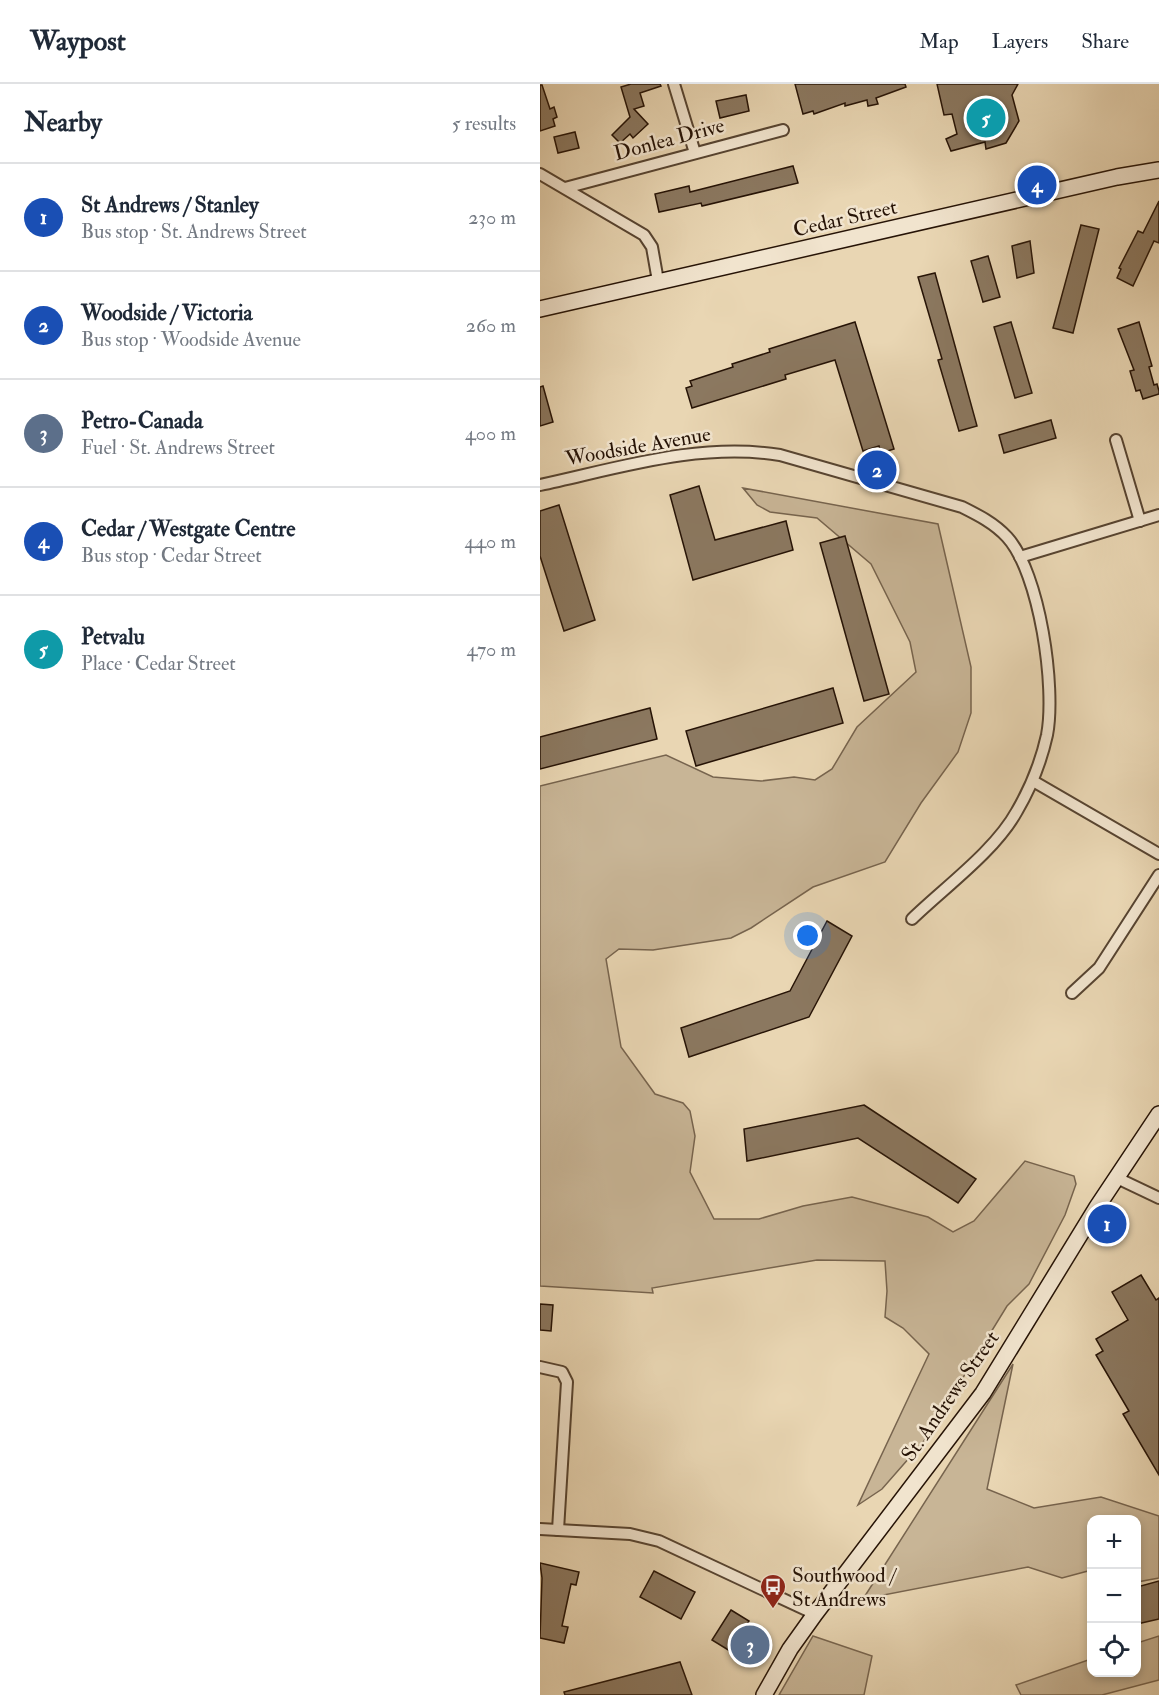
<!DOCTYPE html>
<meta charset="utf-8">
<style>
:root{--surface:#fff;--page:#f6f6f7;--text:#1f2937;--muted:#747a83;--line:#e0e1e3;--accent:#111827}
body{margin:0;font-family:"IM FELL Double Pica",serif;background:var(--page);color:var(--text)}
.controls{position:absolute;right:18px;bottom:18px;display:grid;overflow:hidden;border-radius:12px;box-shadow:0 3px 9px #0003}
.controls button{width:54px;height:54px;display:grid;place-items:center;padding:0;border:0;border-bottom:2px solid var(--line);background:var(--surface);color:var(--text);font:30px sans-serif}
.you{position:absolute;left:268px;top:852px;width:21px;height:21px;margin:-15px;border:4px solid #fff;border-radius:50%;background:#1a73e8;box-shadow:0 0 0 9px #1a73e833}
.badge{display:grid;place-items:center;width:39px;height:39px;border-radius:50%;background:var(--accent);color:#fff;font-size:20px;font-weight:700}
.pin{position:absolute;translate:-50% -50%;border:3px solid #fff;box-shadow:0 2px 6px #0006}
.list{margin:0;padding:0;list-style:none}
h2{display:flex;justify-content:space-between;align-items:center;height:78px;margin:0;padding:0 24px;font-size:26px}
h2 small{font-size:20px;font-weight:400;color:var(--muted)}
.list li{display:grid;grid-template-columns:39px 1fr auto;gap:18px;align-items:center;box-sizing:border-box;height:108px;padding:0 24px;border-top:2px solid var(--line)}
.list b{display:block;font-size:22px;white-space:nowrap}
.list p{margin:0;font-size:20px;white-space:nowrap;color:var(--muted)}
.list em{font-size:20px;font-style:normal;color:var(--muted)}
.icon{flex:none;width:33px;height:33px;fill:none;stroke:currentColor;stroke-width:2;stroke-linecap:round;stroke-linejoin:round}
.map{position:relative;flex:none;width:619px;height:1611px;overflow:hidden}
header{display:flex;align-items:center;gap:36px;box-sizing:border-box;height:84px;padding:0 30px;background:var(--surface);border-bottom:2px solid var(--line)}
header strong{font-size:28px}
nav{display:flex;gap:33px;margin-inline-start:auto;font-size:21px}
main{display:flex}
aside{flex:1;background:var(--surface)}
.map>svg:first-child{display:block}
</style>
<header>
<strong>Waypost</strong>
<nav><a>Map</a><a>Layers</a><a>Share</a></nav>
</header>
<main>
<aside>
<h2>Nearby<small>5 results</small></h2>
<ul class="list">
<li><span class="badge" style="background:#1a4fb4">1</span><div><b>St Andrews / Stanley</b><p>Bus stop · St. Andrews Street</p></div><em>230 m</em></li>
<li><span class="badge" style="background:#1a4fb4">2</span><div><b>Woodside / Victoria</b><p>Bus stop · Woodside Avenue</p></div><em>260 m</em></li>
<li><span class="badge" style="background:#5c6f8a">3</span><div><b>Petro-Canada</b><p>Fuel · St. Andrews Street</p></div><em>400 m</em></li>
<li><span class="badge" style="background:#1a4fb4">4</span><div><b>Cedar / Westgate Centre</b><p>Bus stop · Cedar Street</p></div><em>440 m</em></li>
<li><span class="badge" style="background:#0f9aa8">5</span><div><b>Petvalu</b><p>Place · Cedar Street</p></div><em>470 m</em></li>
</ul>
</aside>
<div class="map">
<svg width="619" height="1611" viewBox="0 0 619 1611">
<rect width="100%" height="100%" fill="#e9d6b3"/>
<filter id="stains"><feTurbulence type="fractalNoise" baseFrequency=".00333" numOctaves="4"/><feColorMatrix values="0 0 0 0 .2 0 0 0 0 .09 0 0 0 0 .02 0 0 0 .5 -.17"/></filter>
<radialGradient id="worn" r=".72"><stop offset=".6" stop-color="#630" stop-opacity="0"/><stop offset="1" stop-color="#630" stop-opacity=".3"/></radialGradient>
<g fill="#c8b596" stroke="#77644e" stroke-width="1.5">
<path d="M203,404L398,440L431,583V629L418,668L381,719L345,778L273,803L211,844L191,854L113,866L79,865L66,875L81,963L115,1010L143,1019L150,1027L155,1052L150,1088L174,1135H219L263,1122L312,1113L388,1133L413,1148L434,1137L485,1077L534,1092L536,1100L525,1131L489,1200L467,1222L384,1357L342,1405L318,1421L389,1270L363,1244L345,1233L347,1207L345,1177L277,1176L112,1204L113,1209L0,1202V702L126,671L173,693L221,697L254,693L275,696L292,685L317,643L376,588L370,558L331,480L277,434L230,428L217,421Z"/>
<path d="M473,1280L447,1405L494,1424L561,1413L619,1432V1494L597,1498L596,1436H552L551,1504L548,1487L522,1494L488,1483L323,1515Z"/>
<path d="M273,1552L332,1572L324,1611H239Z"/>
<path d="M619,1552V1596L562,1611H481L476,1601L551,1575L552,1588H596L597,1559Z"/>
</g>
<g fill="#8b7860" stroke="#261306" stroke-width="1.5">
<path d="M91,0H120L121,2L100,9L104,22L94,25L108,40L93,54L90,50L80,59L72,51L90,33L81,3Z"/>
<path d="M255,0H365L366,3L336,14L338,20L328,22L327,16L305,22V19L274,30L273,27L263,30Z"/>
<path d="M397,0H478L472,11L479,37L466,59L446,65L445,58L411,67L406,55L417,50L412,30L404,31Z"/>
<path d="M0,1H2L10,25L14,23L17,33L13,35L15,42L0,47Z"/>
<path d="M206,11L209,27L180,34L176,17Z"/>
<path d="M35,48L39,64L18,69L14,53Z"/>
<path d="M253,82L258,99L162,122L161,119L119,128L115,110L149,102L150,108Z"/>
<path d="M619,117V159L614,157L593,202L577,194L581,185L579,184L598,147L603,149Z"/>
<path d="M541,141L559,145L533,249L513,244Z"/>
<path d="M490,157L494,189L477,194L472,162Z"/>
<path d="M448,172L460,213L443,218L431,177Z"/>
<path d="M395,189L437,342L419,347L398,276L402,275L378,193Z"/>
<path d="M315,238L354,365L341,369L339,362L323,367L295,276L245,291L246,295L152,324L146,304L152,302L150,297L193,283L192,280L230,268L229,265Z"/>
<path d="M471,238L492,309L475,314L454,243Z"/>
<path d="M599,238L612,282L609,283L614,301L617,300L619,307V310L603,315L600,306L596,307L590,287L594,286L578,245Z"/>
<path d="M3,302L13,338L0,342V303Z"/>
<path d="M511,336L516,354L464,369L459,351Z"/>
<path d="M159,402L175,456L246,437L253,466L153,496L130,411Z"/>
<path d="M19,421L55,536L24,547L0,472V427Z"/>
<path d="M305,452L349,610L324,617L280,459Z"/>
<path d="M293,604L303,639L156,682L146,647Z"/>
<path d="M110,624L117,655L0,685V653Z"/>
<path d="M287,837L312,852L269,933L149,973L141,944L250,907Z"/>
<path d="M324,1021L436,1095L418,1119L318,1054L207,1077L204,1045Z"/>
<path d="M601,1191L616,1216L619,1214V1391L583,1330L589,1327L556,1271L563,1267L556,1255L588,1236L572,1208Z"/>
<path d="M0,1220L13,1221L11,1247L0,1246Z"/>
<path d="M0,1479L39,1488L36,1501L31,1500L22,1542L28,1543L24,1559L0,1554L2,1494Z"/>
<path d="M114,1487L155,1508L141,1535L100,1513Z"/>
<path d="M619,1497V1535L597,1540V1503Z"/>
<path d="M191,1526L209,1537L201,1550L224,1565L214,1580L192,1565L190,1567L172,1556Z"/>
<path d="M140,1578L152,1611H25L24,1608Z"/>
</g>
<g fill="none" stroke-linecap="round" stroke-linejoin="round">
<defs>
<g id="street">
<path d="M134,0L155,69"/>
<path d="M0,90L104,151L112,163L118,197"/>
<path d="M25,104L243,46"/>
<path d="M576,356L600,437"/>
<path d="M0,401C79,384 159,358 240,371L422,423C438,431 454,439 467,453C500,489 516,604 507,651C501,678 491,703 477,727C455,767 405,803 372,835"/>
<path d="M480,473L619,431"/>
<path d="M493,697L619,770"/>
<path d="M532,909L559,884L619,791"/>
<path d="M577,1094L619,1114"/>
<path d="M0,1283L22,1288L27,1298L18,1446"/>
<path d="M0,1445L90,1450L119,1457L275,1530"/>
</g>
<g id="secondary">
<path d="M0,225L577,93L619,86"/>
<path d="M224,1611L250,1565L275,1530L443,1309L557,1123L619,1030"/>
</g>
</defs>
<use href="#street" stroke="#574431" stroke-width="14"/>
<use href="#secondary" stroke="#261306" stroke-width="18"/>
<use href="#street" stroke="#f1e4ce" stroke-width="10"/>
<use href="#secondary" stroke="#f1e4ce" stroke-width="15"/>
</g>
<defs>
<symbol id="bus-pin" viewBox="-11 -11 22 30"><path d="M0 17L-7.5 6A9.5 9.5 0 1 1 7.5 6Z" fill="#8f2418" stroke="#f1e4ce"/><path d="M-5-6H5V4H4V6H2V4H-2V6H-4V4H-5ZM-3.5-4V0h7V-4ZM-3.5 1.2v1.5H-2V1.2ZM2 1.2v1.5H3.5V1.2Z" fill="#fff"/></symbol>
</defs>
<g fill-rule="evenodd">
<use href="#bus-pin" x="218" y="1488" width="30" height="40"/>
</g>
<g text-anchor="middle" stroke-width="5" stroke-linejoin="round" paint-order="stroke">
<g font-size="21" fill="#261306" stroke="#f1e4ce">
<text transform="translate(129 55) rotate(-15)" y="7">Donlea Drive</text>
<text transform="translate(305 134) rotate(-13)" y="7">Cedar Street</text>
<text transform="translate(98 362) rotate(-10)" y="7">Woodside Avenue</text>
<text transform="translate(410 1312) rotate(-55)" y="7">St. Andrews Street</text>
</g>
<g font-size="21" fill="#261306" stroke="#f1e4ce" text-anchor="start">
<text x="252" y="1498">Southwood /<tspan x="252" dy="24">St Andrews</tspan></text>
</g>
</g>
<rect width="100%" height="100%" filter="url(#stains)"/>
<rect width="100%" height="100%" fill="url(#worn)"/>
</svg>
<div class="controls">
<button>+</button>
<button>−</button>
<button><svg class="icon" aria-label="locate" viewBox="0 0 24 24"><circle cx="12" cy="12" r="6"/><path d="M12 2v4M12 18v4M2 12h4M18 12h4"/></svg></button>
</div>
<div class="you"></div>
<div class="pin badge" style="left:567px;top:1140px;background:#1a4fb4">1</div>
<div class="pin badge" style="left:337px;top:386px;background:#1a4fb4">2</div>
<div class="pin badge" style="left:210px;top:1561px;background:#5c6f8a">3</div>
<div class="pin badge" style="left:497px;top:101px;background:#1a4fb4">4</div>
<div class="pin badge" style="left:446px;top:34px;background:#0f9aa8">5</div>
</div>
</main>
